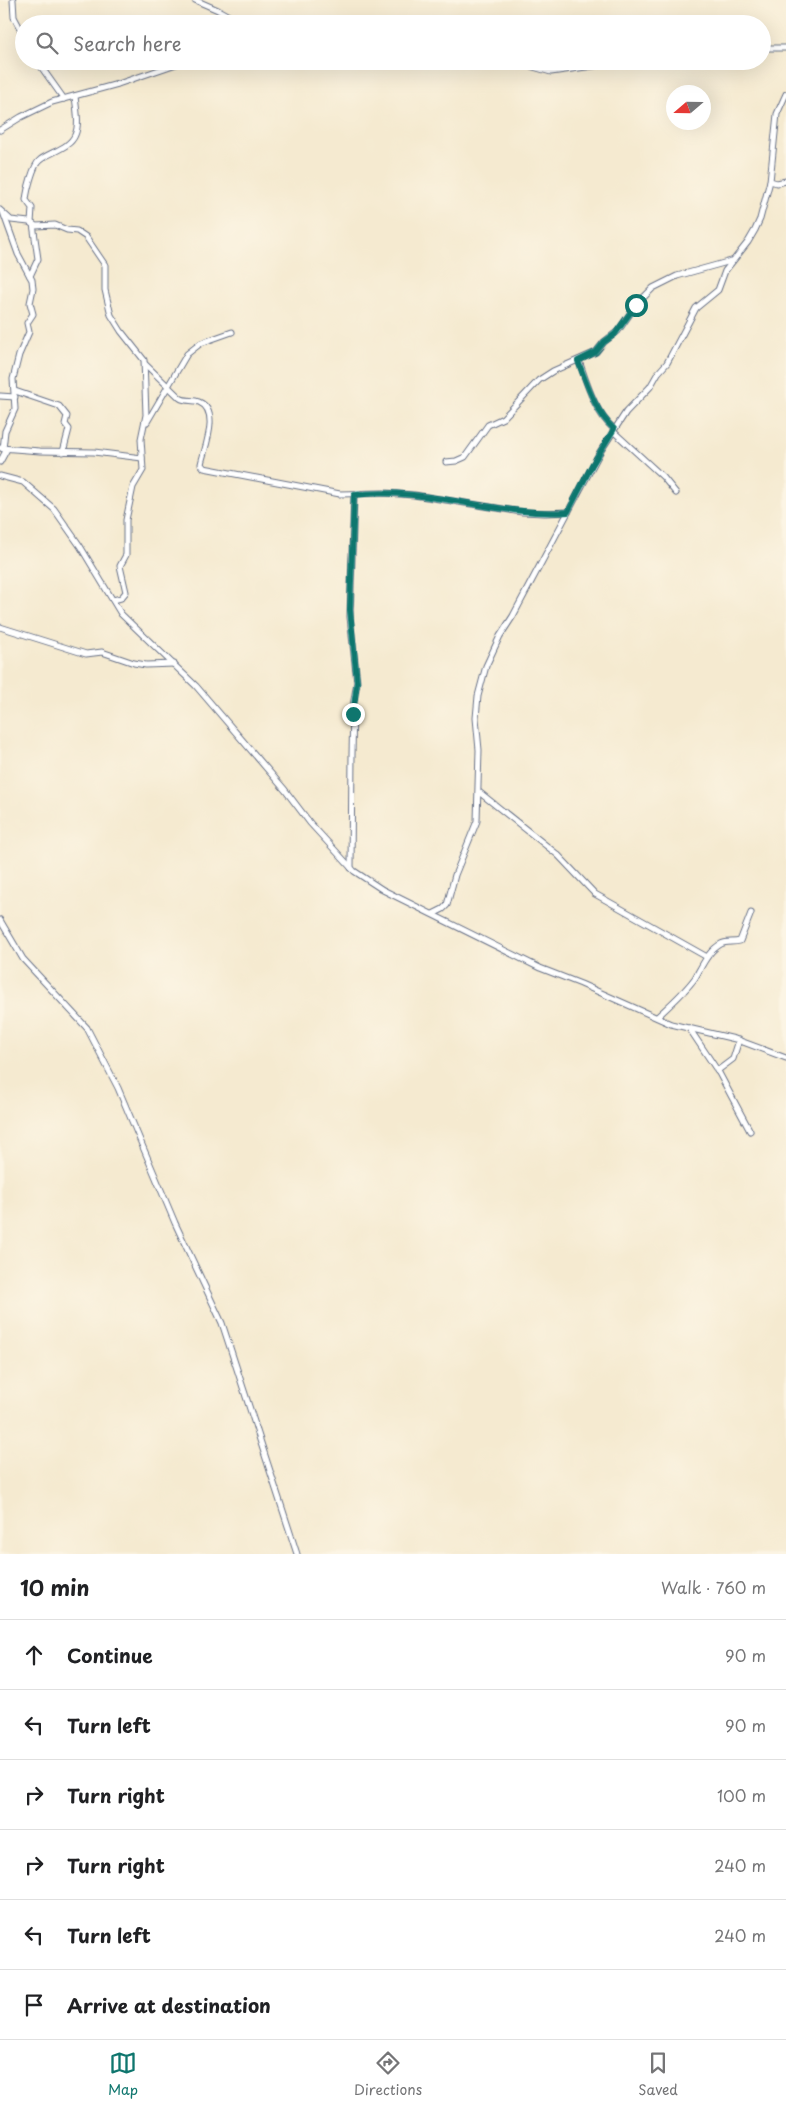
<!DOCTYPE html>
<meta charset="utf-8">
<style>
:root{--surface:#fff;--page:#f6f6f6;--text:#202124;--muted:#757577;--line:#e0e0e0;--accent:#0f766e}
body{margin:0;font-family:"Playpen Sans",sans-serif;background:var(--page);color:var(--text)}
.compass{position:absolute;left:666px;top:85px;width:45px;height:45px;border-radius:50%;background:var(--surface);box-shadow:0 5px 20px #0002;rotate:250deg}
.stop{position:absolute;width:15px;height:15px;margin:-11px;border:4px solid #0f766e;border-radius:50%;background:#fff}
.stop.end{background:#0f766e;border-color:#fff;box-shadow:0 1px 5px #0008}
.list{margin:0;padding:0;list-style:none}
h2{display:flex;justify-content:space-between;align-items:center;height:65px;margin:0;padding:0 20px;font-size:21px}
h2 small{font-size:16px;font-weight:400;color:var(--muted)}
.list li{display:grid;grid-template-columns:32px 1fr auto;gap:15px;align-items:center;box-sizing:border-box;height:70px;padding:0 20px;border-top:1px solid var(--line)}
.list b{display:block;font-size:19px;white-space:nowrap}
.list em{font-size:16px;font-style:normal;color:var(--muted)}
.icon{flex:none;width:28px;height:28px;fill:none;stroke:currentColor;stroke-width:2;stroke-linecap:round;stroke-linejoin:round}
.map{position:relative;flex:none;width:786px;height:1554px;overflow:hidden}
.search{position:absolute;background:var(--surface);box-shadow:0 5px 20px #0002;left:15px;right:15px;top:15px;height:55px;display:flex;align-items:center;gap:12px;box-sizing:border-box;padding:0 18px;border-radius:28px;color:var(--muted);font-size:19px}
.sheet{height:485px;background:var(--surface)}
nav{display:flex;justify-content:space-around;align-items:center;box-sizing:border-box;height:70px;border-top:1px solid var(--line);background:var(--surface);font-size:14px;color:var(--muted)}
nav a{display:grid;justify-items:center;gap:2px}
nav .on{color:var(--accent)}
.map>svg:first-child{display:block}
</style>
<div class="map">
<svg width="786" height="1554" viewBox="0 0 786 1554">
<rect width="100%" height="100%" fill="#fcf5e5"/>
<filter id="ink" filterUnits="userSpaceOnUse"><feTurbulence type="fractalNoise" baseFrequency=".02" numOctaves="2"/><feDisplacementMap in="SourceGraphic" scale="10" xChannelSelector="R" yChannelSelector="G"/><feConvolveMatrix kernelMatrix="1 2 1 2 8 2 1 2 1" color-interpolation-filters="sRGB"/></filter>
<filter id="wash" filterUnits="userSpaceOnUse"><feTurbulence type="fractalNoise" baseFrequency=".0096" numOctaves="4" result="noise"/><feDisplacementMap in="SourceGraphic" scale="20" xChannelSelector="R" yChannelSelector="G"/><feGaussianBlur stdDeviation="1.12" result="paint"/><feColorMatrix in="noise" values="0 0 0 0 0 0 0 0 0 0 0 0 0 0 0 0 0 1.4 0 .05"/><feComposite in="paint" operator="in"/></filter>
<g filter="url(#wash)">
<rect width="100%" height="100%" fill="#f5ead0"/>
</g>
<g filter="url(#ink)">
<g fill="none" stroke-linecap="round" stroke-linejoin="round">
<defs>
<g id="minor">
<path d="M13,0L14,17L24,36"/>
<path d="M195,0L218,10L243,24"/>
<path d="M762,48H786"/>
<path d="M37,61L64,99"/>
<path d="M512,61L551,72L607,64L651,61"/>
<path d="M0,130L21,117L52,102L118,84L185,61"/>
<path d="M770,181L777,183L786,181"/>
<path d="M0,210L11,220L29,222L36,226L55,225L67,230L77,231L86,237L105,265V290L111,315L121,331L144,360L146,415L141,439L143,470L133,487L126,520V555L120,566L126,592L121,598L113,600"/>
<path d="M31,223L32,208L26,200C27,191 33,165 40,160C50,152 70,148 75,135C80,124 76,108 75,96"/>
<path d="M30,276L38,259L33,224"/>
<path d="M579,361C587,384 595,413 614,429"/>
<path d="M145,364L180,398C186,402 193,399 199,402C221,411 204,449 201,464L204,468L340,494L384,493L414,495L522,512L545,513L568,512"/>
<path d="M15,391L59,406L67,416L65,424L69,429L63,452"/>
<path d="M0,396L15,397"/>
<path d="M147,422L187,354L201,343L232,332"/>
<path d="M614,432L663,477L676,493"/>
<path d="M1,448L40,451L94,452L142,458"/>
<path d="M3,449L5,431L15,409L13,379L19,355L29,332L27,323L33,314L30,303L33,289L32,280L18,254L4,215"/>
<path d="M0,462L7,449"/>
<path d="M446,462L456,461L465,457L488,425L503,418L539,380L553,371L596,352L604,342L618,331L636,305L653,288L677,276L731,261"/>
<path d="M0,476L23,482L54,509L80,546L121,614L196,686L285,790L310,823L354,871L383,890L540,968L581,984L671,1024L735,1039L786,1058"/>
<path d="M0,627L86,654L102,652L134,663L146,665L174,664"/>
<path d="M479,792L558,855L595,894L707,957"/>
<path d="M351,868L352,755L353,706L357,682L350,617L354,495"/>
<path d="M433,914L443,909L447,905L455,875L477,821L479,750L476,718L478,696L486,666L500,636L513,616L600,452L626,412L650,387L658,373L667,363L696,308L718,290L725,271L748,242L755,230L760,219L770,181L777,114L786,94"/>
<path d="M0,920L23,959L87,1028L118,1088L175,1223L222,1323L297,1554"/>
<path d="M657,1017C670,1005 684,993 695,978C702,966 708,951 721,944C726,941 733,943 740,941L751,913"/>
<path d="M689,1028L719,1073L750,1131"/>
<path d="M717,1071L733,1059L739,1040"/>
</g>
</defs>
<use href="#minor" stroke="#677086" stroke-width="7"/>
<use href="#minor" stroke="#fff" stroke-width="5"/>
</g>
</g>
<g fill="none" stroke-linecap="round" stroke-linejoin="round" filter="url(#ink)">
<path stroke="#0f766e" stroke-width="6" d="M353,714L357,682L350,610L354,495C426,486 496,517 568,512L592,465L614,429C595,412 587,384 578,361L596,352L604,342L615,334L636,305"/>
</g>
</svg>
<svg class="compass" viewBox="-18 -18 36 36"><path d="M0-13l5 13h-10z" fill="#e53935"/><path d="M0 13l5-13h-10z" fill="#757577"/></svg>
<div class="stop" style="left:636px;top:305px"></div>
<div class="stop end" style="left:353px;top:714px"></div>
<div class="search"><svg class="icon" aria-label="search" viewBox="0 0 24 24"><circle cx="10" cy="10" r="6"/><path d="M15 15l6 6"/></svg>Search here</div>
</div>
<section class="sheet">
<h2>10 min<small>Walk · 760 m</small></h2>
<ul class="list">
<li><svg class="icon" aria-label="ahead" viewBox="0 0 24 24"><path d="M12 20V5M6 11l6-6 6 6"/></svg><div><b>Continue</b></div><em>90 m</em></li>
<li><svg class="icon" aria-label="left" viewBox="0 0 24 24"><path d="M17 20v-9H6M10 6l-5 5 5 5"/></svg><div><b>Turn left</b></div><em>90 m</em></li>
<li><svg class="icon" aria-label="right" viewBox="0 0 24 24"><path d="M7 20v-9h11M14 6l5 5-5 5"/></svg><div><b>Turn right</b></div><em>100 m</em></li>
<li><svg class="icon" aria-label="right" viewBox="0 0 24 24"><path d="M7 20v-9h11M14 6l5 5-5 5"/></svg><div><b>Turn right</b></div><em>240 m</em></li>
<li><svg class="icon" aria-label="left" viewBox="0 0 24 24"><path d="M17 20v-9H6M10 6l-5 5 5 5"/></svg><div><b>Turn left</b></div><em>240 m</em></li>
<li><svg class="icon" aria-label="arrive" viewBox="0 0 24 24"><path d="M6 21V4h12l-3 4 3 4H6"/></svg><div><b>Arrive at destination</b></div></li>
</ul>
</section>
<nav>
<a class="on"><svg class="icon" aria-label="map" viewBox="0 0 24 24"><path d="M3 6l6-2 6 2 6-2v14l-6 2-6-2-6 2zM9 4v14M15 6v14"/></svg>Map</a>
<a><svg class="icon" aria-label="directions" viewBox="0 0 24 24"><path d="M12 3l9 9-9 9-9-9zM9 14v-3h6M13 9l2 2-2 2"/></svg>Directions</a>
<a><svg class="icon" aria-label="saved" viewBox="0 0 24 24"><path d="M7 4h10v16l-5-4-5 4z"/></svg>Saved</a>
</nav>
